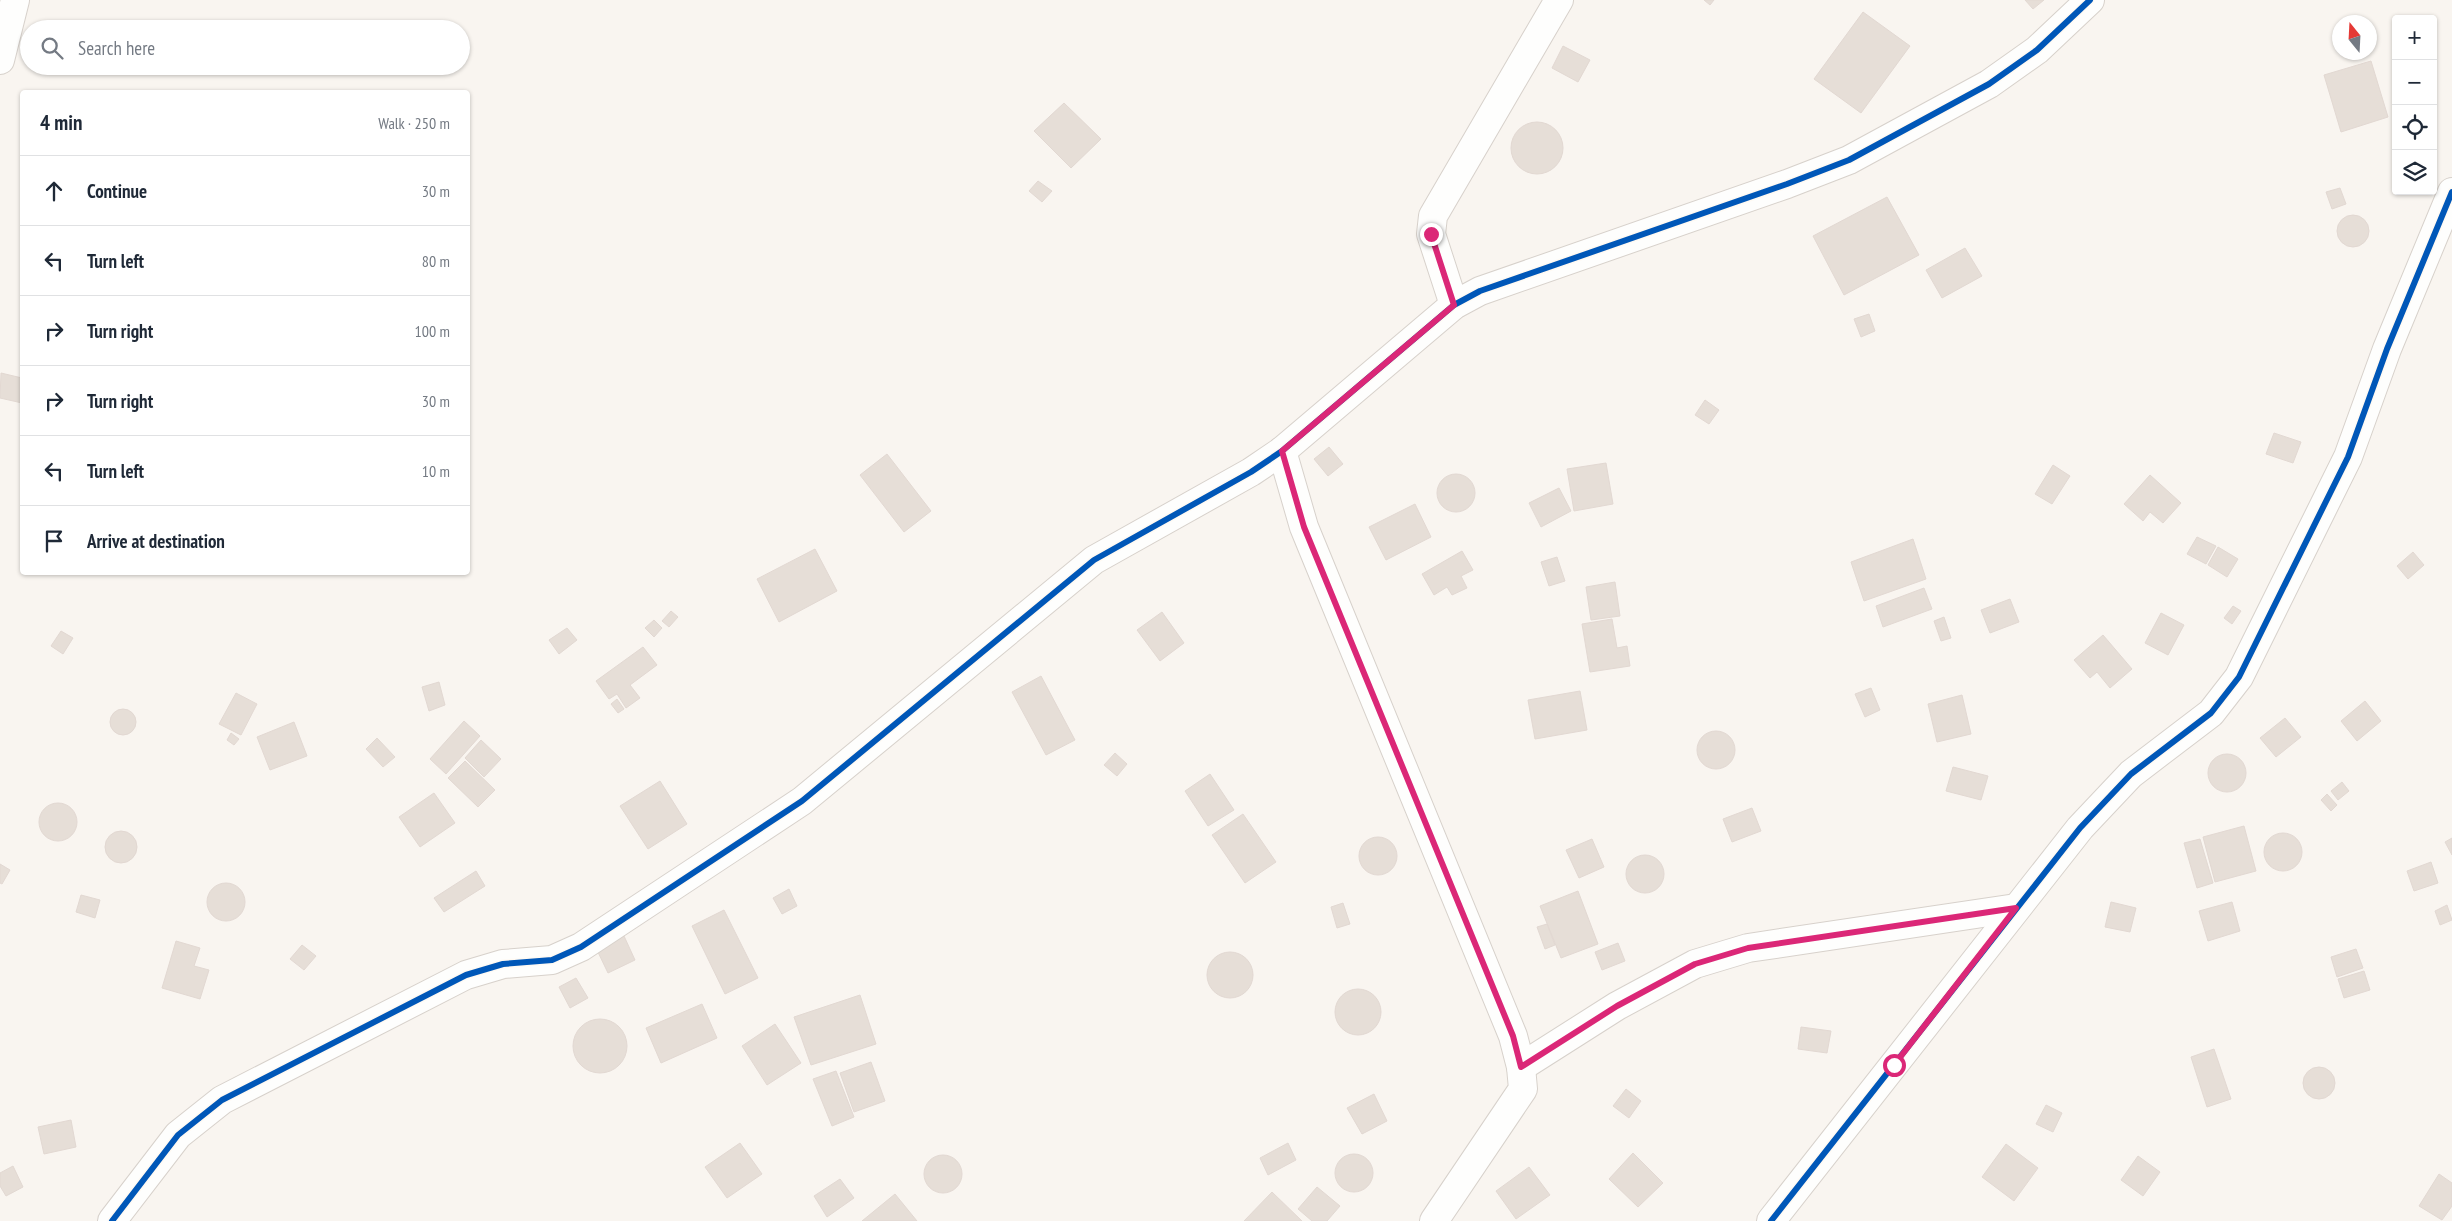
<!DOCTYPE html>
<meta charset="utf-8">
<style>
:root{--surface:#fff;--page:#f6f6f7;--text:#1f2937;--muted:#747a83;--line:#e0e1e3}
body{margin:0;font-family:"PT Sans Narrow",sans-serif;background:var(--page);color:var(--text)}
.controls{position:absolute;right:15px;top:15px;display:grid;overflow:hidden;border-radius:5px;box-shadow:0 1px 4px #0004}
.controls button{width:45px;height:45px;display:grid;place-items:center;padding:0;border:0;border-bottom:1px solid var(--line);background:var(--surface);color:var(--text);font:25px sans-serif}
.compass{position:absolute;left:2332px;top:15px;width:45px;height:45px;border-radius:50%;background:var(--surface);box-shadow:0 1px 4px #0004;rotate:342deg}
.stop{position:absolute;width:15px;height:15px;margin:-11px;border:4px solid #db2777;border-radius:50%;background:#fff}
.stop.end{background:#db2777;border-color:#fff;box-shadow:0 1px 5px #0008}
.list{margin:0;padding:0;list-style:none}
h2{display:flex;justify-content:space-between;align-items:center;height:65px;margin:0;padding:0 20px;font-size:21px}
h2 small{font-size:16px;font-weight:400;color:var(--muted)}
.list li{display:grid;grid-template-columns:32px 1fr auto;gap:15px;align-items:center;box-sizing:border-box;height:70px;padding:0 20px;border-top:1px solid var(--line)}
.list b{display:block;font-size:19px;white-space:nowrap}
.list em{font-size:16px;font-style:normal;color:var(--muted)}
.icon{flex:none;width:28px;height:28px;fill:none;stroke:currentColor;stroke-width:2;stroke-linecap:round;stroke-linejoin:round}
.map{position:relative;flex:none;width:2452px;height:1221px;overflow:hidden}
.search{position:absolute;background:var(--surface);box-shadow:0 1px 4px #0004;left:20px;top:20px;width:450px;height:55px;display:flex;align-items:center;gap:12px;box-sizing:border-box;padding:0 18px;border-radius:28px;color:var(--muted);font-size:19px}
.panel{position:absolute;background:var(--surface);box-shadow:0 1px 4px #0004;left:20px;top:90px;width:450px;height:485px;border-radius:5px}
.map>svg:first-child{display:block}
</style>
<div class="map">
<svg width="2452" height="1221" viewBox="0 0 2452 1221">
<rect width="100%" height="100%" fill="#f9f5f0"/>
<g fill="#e6ded7" stroke="#e2d8d2">
<path d="M1704,0H1714L1710,5Z"/>
<path d="M2025,0H2044L2033,9Z"/>
<path d="M1863,12L1910,46L1861,113L1814,79Z"/>
<path d="M1563,46L1590,60L1578,82L1552,68Z"/>
<path d="M2371,61L2388,117L2341,132L2324,75Z"/>
<path d="M1064,103L1101,139L1071,168L1034,131Z"/>
<circle cx="1537" cy="148" r="26"/>
<path d="M1038,181L1052,191L1042,202L1029,191Z"/>
<path d="M2340,188L2346,204L2332,209L2326,192Z"/>
<path d="M1887,197L1919,255L1844,295L1813,236Z"/>
<circle cx="2353" cy="231" r="16"/>
<path d="M1965,248L1982,276L1942,298L1926,270Z"/>
<path d="M1869,314L1875,331L1861,337L1854,319Z"/>
<path d="M1,373L22,378V403L0,398Z"/>
<path d="M1705,400L1719,410L1709,424L1695,415Z"/>
<path d="M2274,433L2301,442L2293,463L2266,454Z"/>
<path d="M1329,447L1343,464L1328,476L1314,459Z"/>
<path d="M887,454L931,511L904,532L860,475Z"/>
<path d="M1606,463L1613,504L1574,511L1567,469Z"/>
<path d="M2053,465L2070,476L2052,504L2035,494Z"/>
<circle cx="1456" cy="493" r="19"/>
<path d="M2150,475L2181,503L2163,523L2150,512L2143,521L2124,504Z"/>
<path d="M1559,488L1571,511L1541,527L1529,503Z"/>
<path d="M1415,504L1431,537L1386,560L1369,527Z"/>
<path d="M2197,537L2216,546L2206,564L2187,554Z"/>
<path d="M1913,539L1926,579L1864,601L1851,562Z"/>
<path d="M2218,547L2238,559L2227,577L2208,565Z"/>
<path d="M815,549L837,591L779,622L757,579Z"/>
<path d="M1462,551L1473,570L1461,576L1467,588L1452,595L1447,587L1434,595L1422,574Z"/>
<path d="M2413,552L2424,565L2408,579L2397,566Z"/>
<path d="M1557,557L1565,581L1549,586L1541,562Z"/>
<path d="M1615,582L1620,616L1591,620L1586,587Z"/>
<path d="M1924,588L1932,609L1883,627L1876,606Z"/>
<path d="M2010,599L2019,622L1990,633L1981,610Z"/>
<path d="M2233,606L2241,611L2232,624L2224,618Z"/>
<path d="M671,611L678,617L669,627L662,621Z"/>
<path d="M1162,612L1184,643L1160,661L1137,630Z"/>
<path d="M2161,613L2184,625L2168,655L2145,643Z"/>
<path d="M1944,617L1951,638L1941,641L1934,621Z"/>
<path d="M1612,619L1617,648L1627,646L1630,666L1590,672L1582,624Z"/>
<path d="M654,620L662,628L654,637L645,628Z"/>
<path d="M567,628L577,640L559,654L549,640Z"/>
<path d="M61,631L73,638L63,654L51,646Z"/>
<path d="M2103,635L2132,669L2110,688L2097,672L2090,678L2074,660Z"/>
<path d="M643,647L657,665L630,685L640,698L626,708L617,694L609,699L596,681Z"/>
<path d="M1041,676L1075,740L1046,755L1012,692Z"/>
<path d="M439,682L445,705L429,711L422,687Z"/>
<path d="M1871,688L1880,710L1865,717L1855,694Z"/>
<path d="M1580,691L1587,730L1535,739L1528,700Z"/>
<path d="M236,693L257,704L241,735L219,724Z"/>
<path d="M1962,695L1971,734L1937,742L1928,704Z"/>
<path d="M617,699L624,709L618,713L611,704Z"/>
<path d="M2365,701L2381,721L2357,741L2341,721Z"/>
<circle cx="123" cy="722" r="13"/>
<path d="M2285,718L2301,737L2276,757L2260,738Z"/>
<path d="M464,721L480,736L446,774L430,759Z"/>
<path d="M294,722L307,756L270,770L257,737Z"/>
<circle cx="1716" cy="750" r="19"/>
<path d="M231,733L239,739L234,745L227,740Z"/>
<path d="M377,738L395,757L383,767L366,749Z"/>
<path d="M481,740L501,759L484,777L465,758Z"/>
<path d="M1115,753L1127,764L1117,776L1104,765Z"/>
<circle cx="2227" cy="773" r="19"/>
<path d="M465,761L495,790L478,807L448,778Z"/>
<path d="M1953,767L1988,776L1981,800L1946,791Z"/>
<path d="M1210,774L1234,810L1208,826L1185,791Z"/>
<path d="M660,781L687,824L648,849L620,806Z"/>
<path d="M2342,782L2349,791L2338,800L2331,791Z"/>
<path d="M434,793L455,823L420,847L399,817Z"/>
<path d="M2327,794L2337,805L2331,811L2321,800Z"/>
<circle cx="58" cy="822" r="19"/>
<path d="M1752,808L1761,831L1732,842L1723,819Z"/>
<path d="M1243,814L1276,862L1245,883L1212,835Z"/>
<path d="M2244,826L2256,871L2215,882L2203,837Z"/>
<circle cx="121" cy="847" r="16"/>
<circle cx="2283" cy="852" r="19"/>
<circle cx="1378" cy="856" r="19"/>
<path d="M2452,838V855L2445,842Z"/>
<path d="M1592,839L1604,867L1579,878L1566,850Z"/>
<path d="M2200,839L2213,883L2197,888L2184,843Z"/>
<circle cx="1645" cy="874" r="19"/>
<path d="M2431,862L2438,883L2414,891L2407,871Z"/>
<path d="M0,864L10,870L2,884L0,883Z"/>
<path d="M476,871L485,886L444,912L434,898Z"/>
<circle cx="226" cy="902" r="19"/>
<path d="M789,889L797,906L782,914L773,898Z"/>
<path d="M1578,891L1598,944L1561,958L1540,906Z"/>
<path d="M81,895L100,900L95,918L76,912Z"/>
<path d="M2111,902L2136,908L2130,932L2105,927Z"/>
<path d="M2232,902L2240,931L2208,941L2199,911Z"/>
<path d="M1343,903L1350,924L1337,928L1331,907Z"/>
<path d="M2447,905L2452,920L2440,925L2435,911Z"/>
<path d="M724,910L758,978L725,994L692,926Z"/>
<path d="M1547,924L1555,945L1545,949L1537,927Z"/>
<path d="M624,936L635,960L608,973L596,948Z"/>
<path d="M176,941L200,948L194,966L209,970L200,999L162,988Z"/>
<path d="M1618,943L1625,961L1602,970L1595,952Z"/>
<path d="M302,945L316,956L304,970L290,959Z"/>
<path d="M2356,949L2363,968L2337,977L2331,957Z"/>
<circle cx="1230" cy="975" r="23"/>
<path d="M2364,971L2370,990L2344,998L2338,979Z"/>
<path d="M576,978L588,998L570,1008L559,987Z"/>
<circle cx="1358" cy="1012" r="23"/>
<path d="M860,995L876,1044L811,1065L794,1017Z"/>
<path d="M702,1004L717,1038L661,1063L646,1028Z"/>
<circle cx="600" cy="1046" r="27"/>
<path d="M775,1024L801,1063L767,1085L742,1046Z"/>
<path d="M1801,1027L1831,1031L1827,1053L1798,1049Z"/>
<path d="M2214,1049L2231,1099L2207,1107L2191,1057Z"/>
<path d="M871,1062L885,1101L854,1112L840,1073Z"/>
<circle cx="2319" cy="1083" r="16"/>
<path d="M836,1071L854,1117L832,1126L813,1079Z"/>
<path d="M1626,1089L1641,1101L1629,1118L1613,1106Z"/>
<path d="M1374,1094L1387,1121L1362,1134L1347,1108Z"/>
<path d="M2046,1105L2062,1113L2053,1132L2036,1124Z"/>
<path d="M71,1120L76,1147L44,1154L38,1127Z"/>
<path d="M740,1143L762,1174L727,1198L705,1167Z"/>
<path d="M1288,1143L1296,1160L1268,1175L1260,1158Z"/>
<path d="M2006,1144L2038,1168L2014,1201L1982,1177Z"/>
<path d="M1633,1153L1663,1183L1638,1207L1609,1179Z"/>
<circle cx="1354" cy="1173" r="19"/>
<circle cx="943" cy="1174" r="19"/>
<path d="M2138,1156L2160,1172L2143,1196L2121,1180Z"/>
<path d="M13,1166L23,1187L6,1196L0,1186V1173Z"/>
<path d="M1529,1167L1550,1195L1516,1219L1496,1191Z"/>
<path d="M2439,1174L2452,1183V1206L2442,1220L2419,1206Z"/>
<path d="M840,1179L854,1198L827,1217L814,1196Z"/>
<path d="M1317,1187L1340,1206L1327,1221H1312L1298,1209Z"/>
<path d="M1272,1192L1302,1221H1244Z"/>
<path d="M895,1194L917,1221H862Z"/>
</g>
<g fill="none" stroke-linecap="round" stroke-linejoin="round">
<defs>
<g id="street">
<path d="M0,60L15,0"/>
<path d="M1454,305L1431,234L1433,216L1559,0"/>
<path d="M1282,451L1304,527L1513,1036L1521,1067L1523,1089L1434,1221"/>
<path d="M1521,1067L1617,1006L1695,964L1748,948L2016,908"/>
<path d="M112,1221L178,1135L222,1100L466,975L503,964L552,960L581,947L802,801L1094,560L1251,472L1282,451L1454,305L1480,291L1787,184L1849,160L1989,84L2037,50L2090,0"/>
<path d="M1771,1221L2080,828L2131,774L2211,713L2239,677L2348,457L2387,349L2452,192"/>
</g>
</defs>
<use href="#street" stroke="#d7d1cb" stroke-width="30"/>
<use href="#street" stroke="#fefefd" stroke-width="28"/>
<defs>
<g id="cycleway">
<path d="M112,1221L178,1135L222,1100L466,975L503,964L552,960L581,947L802,801L1094,560L1251,472L1282,451L1454,305L1480,291L1787,184L1849,160L1989,84L2037,50L2090,0"/>
<path d="M1771,1221L2080,828L2131,774L2211,713L2239,677L2348,457L2387,349L2452,192"/>
</g>
</defs>
<use href="#cycleway" stroke="#fffaf3" stroke-width="9"/>
<use href="#cycleway" stroke="#0057b8" stroke-width="6"/>
</g>
<g fill="none" stroke-linecap="round" stroke-linejoin="round">
<path stroke="#db2777" stroke-width="6" d="M1431,234L1454,305L1282,451L1304,527L1513,1036L1521,1067L1617,1006L1695,964L1748,948L2016,908L1894,1065"/>
</g>
</svg>
<div class="controls">
<button>+</button>
<button>−</button>
<button><svg class="icon" aria-label="locate" viewBox="0 0 24 24"><circle cx="12" cy="12" r="6"/><path d="M12 2v4M12 18v4M2 12h4M18 12h4"/></svg></button>
<button><svg class="icon" aria-label="layers" viewBox="0 0 24 24"><path d="M12 4l9 5-9 5-9-5zM3 14l9 5 9-5"/></svg></button>
</div>
<svg class="compass" viewBox="-18 -18 36 36"><path d="M0-13l5 13h-10z" fill="#e53935"/><path d="M0 13l5-13h-10z" fill="#747a83"/></svg>
<div class="stop" style="left:1894px;top:1065px"></div>
<div class="stop end" style="left:1431px;top:234px"></div>
<div class="search"><svg class="icon" aria-label="search" viewBox="0 0 24 24"><circle cx="10" cy="10" r="6"/><path d="M15 15l6 6"/></svg>Search here</div>
<section class="panel">
<h2>4 min<small>Walk · 250 m</small></h2>
<ul class="list">
<li><svg class="icon" aria-label="ahead" viewBox="0 0 24 24"><path d="M12 20V5M6 11l6-6 6 6"/></svg><div><b>Continue</b></div><em>30 m</em></li>
<li><svg class="icon" aria-label="left" viewBox="0 0 24 24"><path d="M17 20v-9H6M10 6l-5 5 5 5"/></svg><div><b>Turn left</b></div><em>80 m</em></li>
<li><svg class="icon" aria-label="right" viewBox="0 0 24 24"><path d="M7 20v-9h11M14 6l5 5-5 5"/></svg><div><b>Turn right</b></div><em>100 m</em></li>
<li><svg class="icon" aria-label="right" viewBox="0 0 24 24"><path d="M7 20v-9h11M14 6l5 5-5 5"/></svg><div><b>Turn right</b></div><em>30 m</em></li>
<li><svg class="icon" aria-label="left" viewBox="0 0 24 24"><path d="M17 20v-9H6M10 6l-5 5 5 5"/></svg><div><b>Turn left</b></div><em>10 m</em></li>
<li><svg class="icon" aria-label="arrive" viewBox="0 0 24 24"><path d="M6 21V4h12l-3 4 3 4H6"/></svg><div><b>Arrive at destination</b></div></li>
</ul>
</section>
</div>
